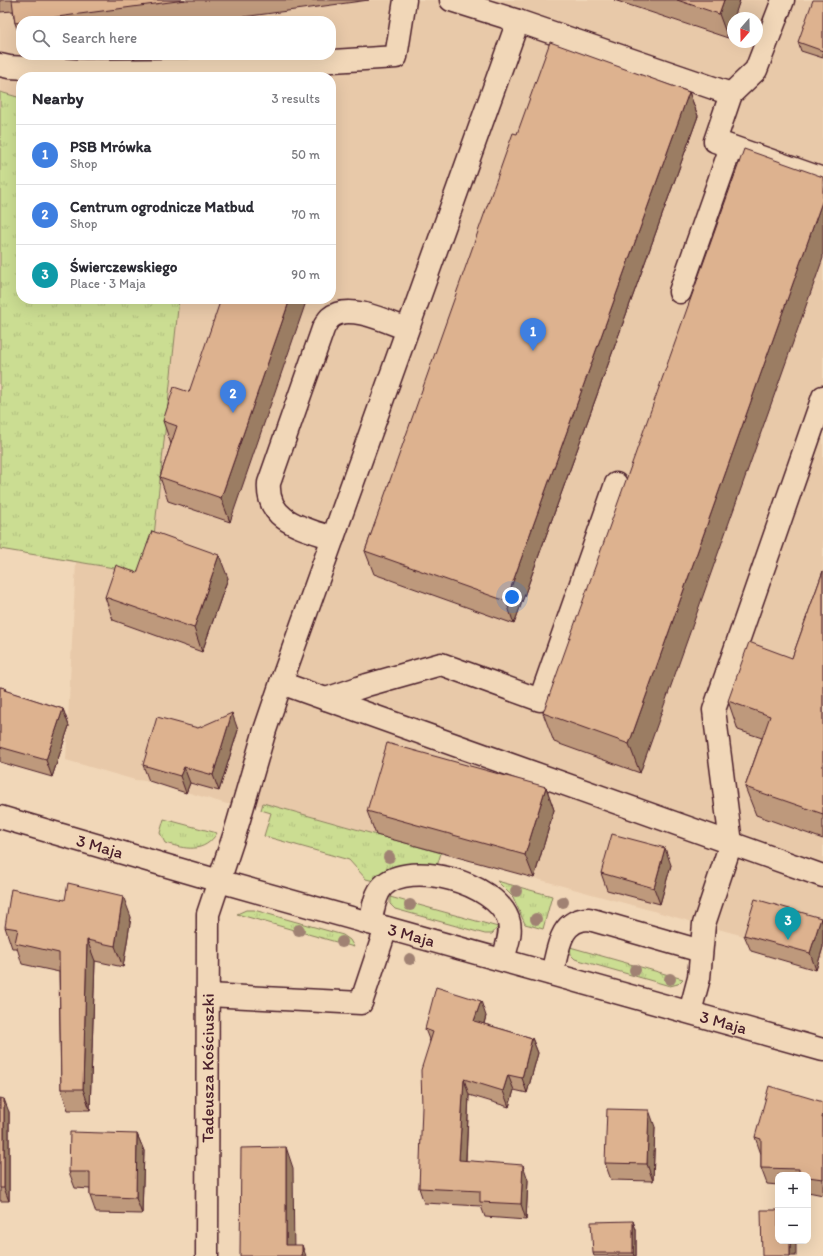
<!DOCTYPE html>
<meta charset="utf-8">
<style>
:root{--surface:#fff;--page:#f2f2f3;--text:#2b2b33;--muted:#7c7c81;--line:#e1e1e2;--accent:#1f6fb2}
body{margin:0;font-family:Itim,sans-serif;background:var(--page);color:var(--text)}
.controls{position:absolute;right:12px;bottom:12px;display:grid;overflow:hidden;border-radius:8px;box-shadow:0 4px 16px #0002}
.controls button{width:36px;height:36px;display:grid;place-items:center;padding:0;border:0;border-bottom:1px solid var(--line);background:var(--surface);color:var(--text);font:20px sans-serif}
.compass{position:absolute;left:727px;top:12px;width:36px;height:36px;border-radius:50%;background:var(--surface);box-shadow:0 4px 16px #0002;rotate:200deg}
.you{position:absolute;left:512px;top:597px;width:14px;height:14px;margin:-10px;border:3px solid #fff;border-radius:50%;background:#1a73e8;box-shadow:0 0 0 6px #1a73e833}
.badge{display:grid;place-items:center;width:26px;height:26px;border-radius:50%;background:var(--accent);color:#fff;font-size:13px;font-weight:700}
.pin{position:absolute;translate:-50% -33px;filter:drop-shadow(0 1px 2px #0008)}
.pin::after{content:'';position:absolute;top:21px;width:14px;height:12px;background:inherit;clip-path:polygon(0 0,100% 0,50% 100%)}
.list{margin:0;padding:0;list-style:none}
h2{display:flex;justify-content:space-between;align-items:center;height:52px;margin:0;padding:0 16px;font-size:17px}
h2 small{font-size:13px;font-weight:400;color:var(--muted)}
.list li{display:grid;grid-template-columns:26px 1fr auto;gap:12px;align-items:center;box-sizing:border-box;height:60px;padding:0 16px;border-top:1px solid var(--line)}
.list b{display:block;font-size:15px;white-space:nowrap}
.list p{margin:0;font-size:13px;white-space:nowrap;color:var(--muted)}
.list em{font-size:13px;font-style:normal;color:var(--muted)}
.icon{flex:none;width:22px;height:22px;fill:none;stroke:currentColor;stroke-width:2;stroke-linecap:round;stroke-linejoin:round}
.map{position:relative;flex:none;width:823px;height:1256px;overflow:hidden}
.search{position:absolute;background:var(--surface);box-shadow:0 4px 16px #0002;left:16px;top:16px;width:320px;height:44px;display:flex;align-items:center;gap:10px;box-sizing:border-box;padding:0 14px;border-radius:16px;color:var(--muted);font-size:15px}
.panel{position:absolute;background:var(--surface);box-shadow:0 4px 16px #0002;left:16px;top:72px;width:320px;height:232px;border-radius:16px}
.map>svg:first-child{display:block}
</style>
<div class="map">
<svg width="823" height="1256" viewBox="0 0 823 1256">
<defs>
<pattern id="grass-tufts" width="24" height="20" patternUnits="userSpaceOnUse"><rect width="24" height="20" fill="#cbdd92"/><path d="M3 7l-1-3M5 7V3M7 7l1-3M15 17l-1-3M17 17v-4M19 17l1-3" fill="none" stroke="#b0bd7e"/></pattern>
</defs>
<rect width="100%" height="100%" fill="#f1d7b8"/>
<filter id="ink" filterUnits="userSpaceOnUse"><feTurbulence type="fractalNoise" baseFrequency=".025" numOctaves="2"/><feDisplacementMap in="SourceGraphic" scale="8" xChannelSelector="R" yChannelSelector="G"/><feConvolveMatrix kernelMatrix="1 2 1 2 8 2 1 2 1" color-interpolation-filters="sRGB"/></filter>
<g filter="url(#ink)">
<path fill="#e8c9a9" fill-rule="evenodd" d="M0,0H823V958L274,806L227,804L149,781L135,780L66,760L76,562L150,574L179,299H331V77H21V98L0,92ZM733,18H757V42H733ZM21,21H331V55H21Z"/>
<g fill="url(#grass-tufts)" stroke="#8a7e5e">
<path d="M0,92L21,98V299H179L150,574L0,549Z"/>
<path d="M263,803L441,853L437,866L374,881L366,879L349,860L264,836L271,813L261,810Z"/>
<path d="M164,819L217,833C204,854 185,849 165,843L160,833Z"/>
<path d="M497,881L552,896L543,929L525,924L513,897Z"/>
<path d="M390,897L498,927L492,934H485L395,909L390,904Z"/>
<path d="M246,910H254L343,935L350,940L354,947L237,914Z"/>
<path d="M570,947L683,979L678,984L670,986L575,959L571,955Z"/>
</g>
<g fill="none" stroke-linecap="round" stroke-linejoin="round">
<defs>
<g id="minor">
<path d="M451,0L518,21L731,94L756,70L783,0"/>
<path d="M0,65L9,67L85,71L190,70L396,57L405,0"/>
<path d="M731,94L715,141L823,179"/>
<path d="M680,292L731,147"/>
<path d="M333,538C304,528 266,522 269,483L323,329C325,325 327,321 330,318C348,302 388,322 407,329"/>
<path d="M281,683L823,876"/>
<path d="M326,699L367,685L441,664L540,700L616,484"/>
<path id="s1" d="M0,817L219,881L823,1050"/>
<path d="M370,923C373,912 374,895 383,886C410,859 495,883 508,919C513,932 506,947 503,960"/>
<path d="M552,974C558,951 559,919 589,919L701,951"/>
<path d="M208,995L361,1003L386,928"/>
<path d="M690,1012L699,978L704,924L731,843L714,710L823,397"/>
<path id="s2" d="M207,1256L208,914L235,833L265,730L281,683L518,21"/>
</g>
</defs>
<use href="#minor" stroke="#4a1f2b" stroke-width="25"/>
<use href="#minor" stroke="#f1d7b8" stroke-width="22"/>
</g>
<g fill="#a08273">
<circle cx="389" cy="857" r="6"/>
<circle cx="516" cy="891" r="6"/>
<circle cx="563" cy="902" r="6"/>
<circle cx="410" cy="905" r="6"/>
<circle cx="536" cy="919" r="6"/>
<circle cx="299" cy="930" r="6"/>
<circle cx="342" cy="942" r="6"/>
<circle cx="410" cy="959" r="6"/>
<circle cx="635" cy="970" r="6"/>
<circle cx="670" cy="979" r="6"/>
</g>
<g fill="#be997b" stroke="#4a1f2b">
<path d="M0,0H369L213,21H21V40L15,23L13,11L0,12Z"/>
<path d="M614,0H740L733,18V22L728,38Z"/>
<path d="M823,0V58L801,51L798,42Z"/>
<path d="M689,92L698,116L514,624L374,574L365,551L517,134Z"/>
<path d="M823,177L640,773L554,742L543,713Z"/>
<path d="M189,392L230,522L168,501L160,477L171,444L163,421Z"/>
<path d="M823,571V839L756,815L745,787L762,738L738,730L728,701L792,658Z"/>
<path d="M137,573L228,578L202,652L113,620L105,597Z"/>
<path d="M0,687L5,688L6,691L63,709L69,726L52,777L0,762Z"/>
<path d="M198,728L238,730L219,791L190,783L186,793L149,781L143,765Z"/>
<path d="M546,787L554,810L534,878L376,835L367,811Z"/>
<path d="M671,865L660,904L607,890L601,873Z"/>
<path d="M131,917L123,967L95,961L90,1110H68L61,1089L59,972L22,964L17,948H12L5,927Z"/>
<path d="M821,918L823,925V947L816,970L751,951L744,935Z"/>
<path d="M486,1016L484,1024L532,1038L538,1053L527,1093L514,1090L509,1107L469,1095L466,1161L528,1180L526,1220L485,1217L481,1206L424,1203L419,1188L430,1042L425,1029Z"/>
<path d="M0,1098L9,1112V1201H0Z"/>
<path d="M823,1102V1195L808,1192V1175H778V1185L767,1184L761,1168V1154L755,1137Z"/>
<path d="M655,1127L653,1181L611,1180L605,1163Z"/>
<path d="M137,1134L144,1151L142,1214L96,1213L90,1196V1189L75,1188L69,1172Z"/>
<path d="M633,1221L636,1230V1256H594L593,1253Z"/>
</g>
<g fill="#9b7d64" stroke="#4a1f2b">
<path d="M724,0H740L734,18H733V22L728,38L719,14Z"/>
<path d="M689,92L698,116L514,624L506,601Z"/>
<path d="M823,199V258L640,773L629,744Z"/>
<path d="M290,299H307L230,522L221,498Z"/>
<path d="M219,555L228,578L202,652L194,628Z"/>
<path d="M63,709L69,726L52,777L46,760Z"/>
<path d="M232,713L238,730L219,791L213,775Z"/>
<path d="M184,767L190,783L186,793L180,776Z"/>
<path d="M546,787L554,810L534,878L525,855Z"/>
<path d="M665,848L671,865L660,904L654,888Z"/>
<path d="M123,896L131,917L123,967L115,946Z"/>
<path d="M821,918L823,925V947L816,970L810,953Z"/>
<path d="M87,940L95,961L90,1110L83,1089Z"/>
<path d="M481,1001L486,1016L480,1037L474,1021Z"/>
<path d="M532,1038L538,1053L527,1093L522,1078Z"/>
<path d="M508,1075L514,1090L509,1107L503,1091Z"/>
<path d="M464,1079L469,1095L465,1176L459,1160Z"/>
<path d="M4,1099L9,1112V1201L4,1188Z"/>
<path d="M649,1110L655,1127L653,1181L647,1164Z"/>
<path d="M137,1134L144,1151L142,1214L136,1198Z"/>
<path d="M286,1147L293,1168L294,1256L286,1245Z"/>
<path d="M523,1165L528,1180L526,1220L521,1204Z"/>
<path d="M633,1221L636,1230V1256H634L633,1253Z"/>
<rect x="790" y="1241" width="6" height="15"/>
<path d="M302,1245L306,1256H302Z"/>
</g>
<g fill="#ddb28f" stroke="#4a1f2b">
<path d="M12,0H185L27,21H21V22L15,23Z"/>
<path d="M677,0H724L719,14Z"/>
<path d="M813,0H823V51L798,42Z"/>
<path d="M550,42L689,92L506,601L365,551L513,133L517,134Z"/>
<path d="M744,149L823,177V199L629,744L543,713Z"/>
<path d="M221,299H290L221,498L160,477L177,426L163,421L174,387L189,392Z"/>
<path d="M152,531L219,555L194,628L105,597L116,565L137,573Z"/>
<path d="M823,571V814L745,787L770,716L728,701L749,642L792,658Z"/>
<path d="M0,687L5,688L4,690L63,709L46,760L0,747Z"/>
<path d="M232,713L213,775L184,767L180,776L143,765L157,717L198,728Z"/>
<path d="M387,743L546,787L525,855L367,811Z"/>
<path d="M612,834L665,848L654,888L601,873Z"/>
<path d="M68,883L123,896L115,946L87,940L83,1089H61L59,953L15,943L18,929L5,927L11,889L65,900Z"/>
<path d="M755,899L821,918L810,953L744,935Z"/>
<path d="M436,987L481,1001L474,1021L532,1038L522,1078L508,1075L503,1091L464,1079L459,1160L523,1165L521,1204L480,1202V1191L419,1188L422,1107L421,1070L433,1032L425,1029Z"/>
<path d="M769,1086L823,1102V1114L822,1118H823V1179L808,1177V1175H799V1169L761,1168V1139L755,1137Z"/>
<path d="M0,1098L4,1099V1188H0Z"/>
<path d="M607,1109L649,1110L647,1164L605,1163Z"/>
<path d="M70,1132L137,1134L136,1198L90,1196V1172H69Z"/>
<path d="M286,1147V1245H302V1256H240L241,1148Z"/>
<path d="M761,1210H778V1241H790V1256H762Z"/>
<path d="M633,1221V1253H593L591,1222Z"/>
</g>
</g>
<g text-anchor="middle" stroke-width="3.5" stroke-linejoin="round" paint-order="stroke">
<g font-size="17" fill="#4a1f2b" stroke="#f1d7b8">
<text dy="6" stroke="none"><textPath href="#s1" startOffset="104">3 Maja</textPath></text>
<text dy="6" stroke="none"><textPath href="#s1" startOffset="428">3 Maja</textPath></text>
<text dy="6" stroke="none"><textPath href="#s1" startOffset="752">3 Maja</textPath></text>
<text dy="6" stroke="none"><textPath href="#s2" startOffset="188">Tadeusza Kościuszki</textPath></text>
</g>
</g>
</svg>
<div class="controls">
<button>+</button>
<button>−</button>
</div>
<svg class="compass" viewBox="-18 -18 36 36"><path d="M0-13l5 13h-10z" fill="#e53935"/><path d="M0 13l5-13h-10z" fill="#7c7c81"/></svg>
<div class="you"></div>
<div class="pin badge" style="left:533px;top:351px;background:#3f7fe0">1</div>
<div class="pin badge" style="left:233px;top:413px;background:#3f7fe0">2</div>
<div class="pin badge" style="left:788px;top:940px;background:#0f9aa8">3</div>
<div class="search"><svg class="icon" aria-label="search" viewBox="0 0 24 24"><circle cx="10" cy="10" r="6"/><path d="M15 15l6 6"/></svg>Search here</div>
<section class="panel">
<h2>Nearby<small>3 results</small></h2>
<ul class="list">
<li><span class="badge" style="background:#3f7fe0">1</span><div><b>PSB Mrówka</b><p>Shop</p></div><em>50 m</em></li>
<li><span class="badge" style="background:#3f7fe0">2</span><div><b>Centrum ogrodnicze Matbud</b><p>Shop</p></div><em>70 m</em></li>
<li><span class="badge" style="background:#0f9aa8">3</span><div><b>Świerczewskiego</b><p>Place · 3 Maja</p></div><em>90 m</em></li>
</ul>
</section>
</div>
